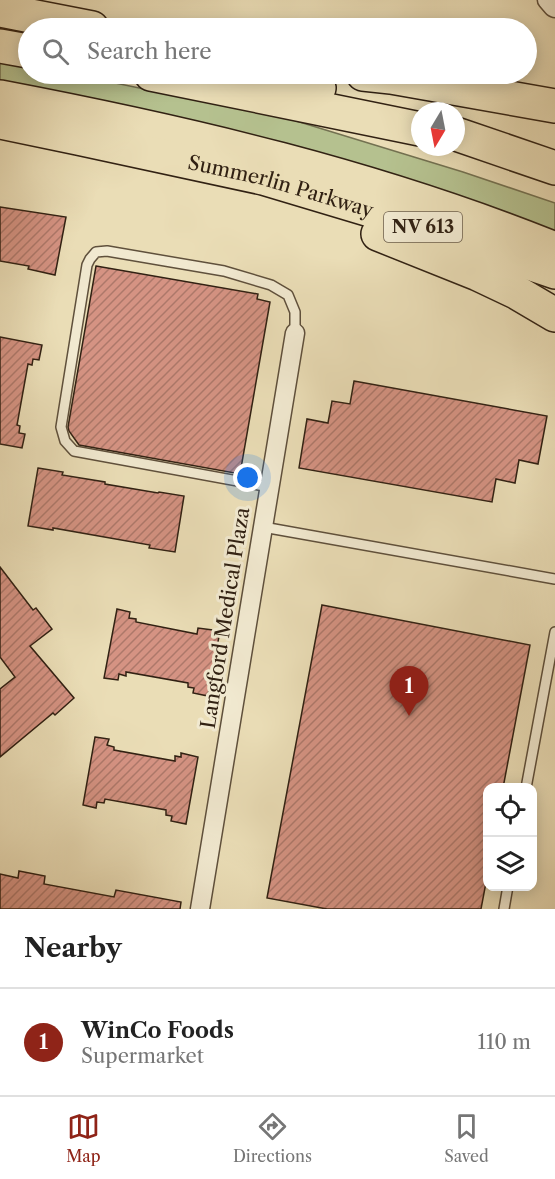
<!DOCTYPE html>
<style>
:root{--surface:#fff;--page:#f6f6f6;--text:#222;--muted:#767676;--line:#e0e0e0;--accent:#8f2418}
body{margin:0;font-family:"Libre Caslon Text",serif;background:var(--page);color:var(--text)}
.controls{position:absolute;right:18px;bottom:18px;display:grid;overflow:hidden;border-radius:12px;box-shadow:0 3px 15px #0003}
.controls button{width:54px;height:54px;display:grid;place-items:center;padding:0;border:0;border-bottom:2px solid var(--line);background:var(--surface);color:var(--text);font:30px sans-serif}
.compass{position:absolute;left:411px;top:102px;width:54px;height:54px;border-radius:50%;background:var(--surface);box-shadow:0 3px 15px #0003;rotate:190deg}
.you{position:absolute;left:248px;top:478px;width:21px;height:21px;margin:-15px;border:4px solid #fff;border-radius:50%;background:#1a73e8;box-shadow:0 0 0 9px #1a73e833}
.badge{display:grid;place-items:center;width:39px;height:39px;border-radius:50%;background:var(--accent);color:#fff;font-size:20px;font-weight:700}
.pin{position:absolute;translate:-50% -50px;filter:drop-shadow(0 2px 3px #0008)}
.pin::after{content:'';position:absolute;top:32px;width:21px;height:18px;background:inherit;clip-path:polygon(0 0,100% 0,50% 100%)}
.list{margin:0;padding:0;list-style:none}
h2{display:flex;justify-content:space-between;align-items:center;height:78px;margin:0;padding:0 24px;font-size:26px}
h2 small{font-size:20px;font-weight:400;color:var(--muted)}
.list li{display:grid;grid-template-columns:39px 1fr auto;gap:18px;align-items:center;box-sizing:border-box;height:108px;padding:0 24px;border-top:2px solid var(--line)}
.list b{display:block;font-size:22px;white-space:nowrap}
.list p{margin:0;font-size:20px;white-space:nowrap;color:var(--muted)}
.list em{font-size:20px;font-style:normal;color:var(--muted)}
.icon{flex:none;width:33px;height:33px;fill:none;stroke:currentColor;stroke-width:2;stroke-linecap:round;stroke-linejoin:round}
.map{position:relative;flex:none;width:555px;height:909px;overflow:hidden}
.search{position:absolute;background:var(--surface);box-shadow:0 3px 15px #0003;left:18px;right:18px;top:18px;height:66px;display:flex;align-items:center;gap:15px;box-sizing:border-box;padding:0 21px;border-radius:33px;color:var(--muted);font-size:22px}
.sheet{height:186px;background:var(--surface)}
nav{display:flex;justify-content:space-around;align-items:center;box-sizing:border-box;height:84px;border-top:2px solid var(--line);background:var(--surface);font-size:16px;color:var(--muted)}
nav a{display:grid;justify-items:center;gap:3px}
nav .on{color:var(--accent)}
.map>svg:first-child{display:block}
</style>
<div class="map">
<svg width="555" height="909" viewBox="0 0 555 909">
<defs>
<pattern id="building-hatch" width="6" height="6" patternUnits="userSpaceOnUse" patternTransform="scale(1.5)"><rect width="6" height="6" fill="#d59383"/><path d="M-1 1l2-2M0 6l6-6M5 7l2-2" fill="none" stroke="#ad786a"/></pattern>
</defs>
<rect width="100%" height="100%" fill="#eaddb6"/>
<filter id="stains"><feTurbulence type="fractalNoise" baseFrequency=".00333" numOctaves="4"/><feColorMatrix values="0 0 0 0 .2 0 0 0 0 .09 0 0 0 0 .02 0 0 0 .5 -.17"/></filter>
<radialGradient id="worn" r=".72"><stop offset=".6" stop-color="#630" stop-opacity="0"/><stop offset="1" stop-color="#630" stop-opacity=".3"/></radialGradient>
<path fill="#b5c18f" stroke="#737151" stroke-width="1.5" d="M0,59L28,65V74H72L293,120L463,172L555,203V234L0,84Z"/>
<g fill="url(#building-hatch)" stroke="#312113" stroke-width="1.5">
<path d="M0,207L66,217L55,275L28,269L29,266L0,261Z"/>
<path d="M96,266L258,294L257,299L270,302L240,474L79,445L69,431L68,427Z"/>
<path d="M0,337L42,345L39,360L33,359L32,365L28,364L17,425L20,426L19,433L25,434L22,448L0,444Z"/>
<path d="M354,381L547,416L538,464L519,460L515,483L496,479L492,502L299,468L307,419L328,423L332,401L350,404Z"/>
<path d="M38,468L63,472L62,475L105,482V484L158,493L159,492L184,496L175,552L149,548L150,545L53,528V530L28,526Z"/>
<path d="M0,567L33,610L36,608L52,629L30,646L74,698L55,715L53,713L0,757V689L15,677L0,657Z"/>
<path d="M322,605L530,645L503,788H488V872L481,909H327L267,898Z"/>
<path d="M117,609L130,612L129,618L136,619V622L197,634L198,628L220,631L208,696L193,693L194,688L188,687V683L126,672V676L119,674L118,680L104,678Z"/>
<path d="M95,737L109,739L107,745L114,747V750L175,761V756L181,757V753L198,757L186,824L171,821L172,816L166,815V810L105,799L104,803L97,802L96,808L83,805Z"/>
<path d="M19,871L45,876L44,884L114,897L116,890L181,902L180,909H0V874L18,878Z"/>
</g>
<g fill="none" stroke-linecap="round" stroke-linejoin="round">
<defs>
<g id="service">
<path d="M270,487L74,451L65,441L61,427L87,265L90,259L96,252L107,251L224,271L271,285L288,295L295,312V333"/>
<path d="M263,527L555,579"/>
<path d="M526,788L555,632"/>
<path d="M504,909L508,886"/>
</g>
<g id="minor">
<path d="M547,0L553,7L555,8"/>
<path d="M200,909L295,333"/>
</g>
<g id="motorway">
<path d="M0,10L92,28"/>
<path d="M0,46L28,51"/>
<path d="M151,74L420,129"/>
<path d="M269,74L319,88"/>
<path d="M363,74L391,77L555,106"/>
<path d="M0,97C189,133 376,177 555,249"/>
<path id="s1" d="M0,122L78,138L263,178L400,219L555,272"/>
<path d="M456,134L555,168"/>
<path d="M378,234L478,274L516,292L555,315"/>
</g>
</defs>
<use href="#service" stroke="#5f503c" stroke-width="12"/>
<use href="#minor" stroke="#5f503c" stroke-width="21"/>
<use href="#motorway" stroke="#312113" stroke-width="36"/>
<use href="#service" stroke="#f1e9d0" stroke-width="9"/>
<use href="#minor" stroke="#f1e9d0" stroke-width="18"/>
<use href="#motorway" stroke="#eaddb6" stroke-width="33"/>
</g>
<g text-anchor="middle" stroke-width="6" stroke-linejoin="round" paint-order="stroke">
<rect fill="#f1e9d0" stroke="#6b5d4c" stroke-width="1.5" x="384" y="212" width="78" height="30" rx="4.5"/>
<g font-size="18" font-weight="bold" fill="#312113">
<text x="423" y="233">NV 613</text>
</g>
<g font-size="20" fill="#312113" stroke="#f1e9d0">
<text dy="7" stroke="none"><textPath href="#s1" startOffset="288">Summerlin Parkway</textPath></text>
<text transform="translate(225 618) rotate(-81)" y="7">Langford Medical Plaza</text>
</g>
</g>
<rect width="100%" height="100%" filter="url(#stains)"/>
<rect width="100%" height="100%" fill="url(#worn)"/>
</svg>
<div class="controls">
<button><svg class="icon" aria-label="locate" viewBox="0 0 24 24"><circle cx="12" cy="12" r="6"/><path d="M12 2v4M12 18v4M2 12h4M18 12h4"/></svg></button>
<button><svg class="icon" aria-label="layers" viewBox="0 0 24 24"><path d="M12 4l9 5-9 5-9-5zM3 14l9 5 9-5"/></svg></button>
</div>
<svg class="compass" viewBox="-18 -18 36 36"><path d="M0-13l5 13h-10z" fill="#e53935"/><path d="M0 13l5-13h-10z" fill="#767676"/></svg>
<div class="you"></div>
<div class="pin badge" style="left:409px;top:716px">1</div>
<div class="search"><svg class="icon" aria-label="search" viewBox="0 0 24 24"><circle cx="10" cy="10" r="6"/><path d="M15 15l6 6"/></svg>Search here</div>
</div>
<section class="sheet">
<h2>Nearby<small></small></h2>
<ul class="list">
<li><span class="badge">1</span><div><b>WinCo Foods</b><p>Supermarket</p></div><em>110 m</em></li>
</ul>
</section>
<nav>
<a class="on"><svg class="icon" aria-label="map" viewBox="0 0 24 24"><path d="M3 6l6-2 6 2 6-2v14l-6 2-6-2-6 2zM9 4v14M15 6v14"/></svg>Map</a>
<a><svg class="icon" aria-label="directions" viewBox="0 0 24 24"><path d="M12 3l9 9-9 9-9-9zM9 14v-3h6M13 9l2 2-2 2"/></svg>Directions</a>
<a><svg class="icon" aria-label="saved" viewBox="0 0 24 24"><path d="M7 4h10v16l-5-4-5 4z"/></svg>Saved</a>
</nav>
